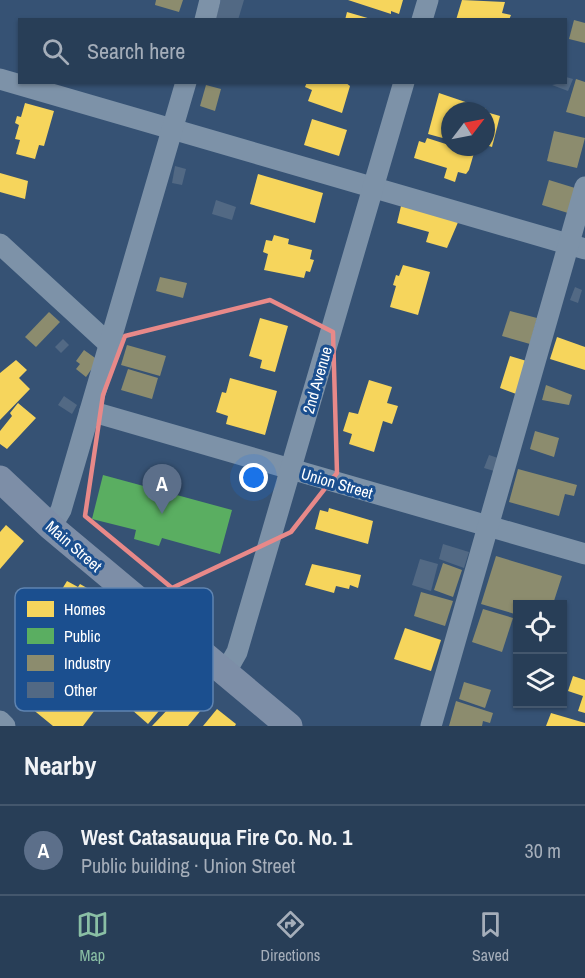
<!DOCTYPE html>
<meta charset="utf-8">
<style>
:root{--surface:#283e57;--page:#344961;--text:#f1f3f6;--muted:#a5aeba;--line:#44576d;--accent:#8abfa5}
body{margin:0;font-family:"Archivo Narrow",sans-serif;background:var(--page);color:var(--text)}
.controls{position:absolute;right:18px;bottom:18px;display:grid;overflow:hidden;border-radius:0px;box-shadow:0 2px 4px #0004}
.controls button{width:54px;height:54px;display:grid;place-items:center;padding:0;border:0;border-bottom:2px solid var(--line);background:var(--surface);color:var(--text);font:30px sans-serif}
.compass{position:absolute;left:441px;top:102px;width:54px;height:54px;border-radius:50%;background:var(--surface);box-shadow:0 2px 4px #0004;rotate:58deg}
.you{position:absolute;left:254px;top:478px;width:21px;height:21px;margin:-15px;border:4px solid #fff;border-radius:50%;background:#1a73e8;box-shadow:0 0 0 9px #1a73e833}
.badge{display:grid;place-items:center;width:39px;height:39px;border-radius:50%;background:var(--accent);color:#fff;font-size:20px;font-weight:700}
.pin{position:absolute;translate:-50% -50px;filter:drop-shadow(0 2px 3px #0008)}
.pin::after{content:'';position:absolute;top:32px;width:21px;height:18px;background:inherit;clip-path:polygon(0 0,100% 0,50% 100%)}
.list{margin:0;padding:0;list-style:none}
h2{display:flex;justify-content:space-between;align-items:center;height:78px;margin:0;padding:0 24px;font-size:26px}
h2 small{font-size:20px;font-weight:400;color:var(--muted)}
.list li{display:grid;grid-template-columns:39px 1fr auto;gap:18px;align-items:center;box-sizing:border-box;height:90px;padding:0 24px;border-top:2px solid var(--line)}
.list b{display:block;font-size:22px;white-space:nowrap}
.list p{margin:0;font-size:20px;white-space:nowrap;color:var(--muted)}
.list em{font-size:20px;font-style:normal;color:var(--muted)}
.icon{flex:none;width:33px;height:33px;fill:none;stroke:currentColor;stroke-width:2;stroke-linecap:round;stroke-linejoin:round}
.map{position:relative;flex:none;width:585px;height:726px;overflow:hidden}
.search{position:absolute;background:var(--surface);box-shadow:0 2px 4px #0004;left:18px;right:18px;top:18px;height:66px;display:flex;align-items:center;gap:15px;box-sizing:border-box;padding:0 21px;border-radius:0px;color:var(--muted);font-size:22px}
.sheet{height:168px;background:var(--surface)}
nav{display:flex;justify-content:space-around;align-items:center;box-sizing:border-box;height:84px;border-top:2px solid var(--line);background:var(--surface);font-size:16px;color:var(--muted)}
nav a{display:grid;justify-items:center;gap:3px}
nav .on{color:var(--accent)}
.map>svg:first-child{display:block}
</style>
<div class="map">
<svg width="585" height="726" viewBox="0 0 585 726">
<rect width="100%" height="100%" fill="#365274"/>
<g fill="#f6d55c">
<path d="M348,0H403L399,14L391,11V14Z"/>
<path d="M462,0L505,2L502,13L511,15L509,20H456Z"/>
<path d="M347,12L371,19V20H345Z"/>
<path d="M307,82H345L350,86L342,113L308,101L312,90L305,87Z"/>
<path d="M439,93L486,109V111H450V140L428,134Z"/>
<path d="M25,103L54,111L44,146L39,145L35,159L16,154L20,140L15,139L19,125L15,123L17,116L21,117Z"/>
<path d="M486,112L500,116L492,147L486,145Z"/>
<path d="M312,119L347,130L339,156L304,145Z"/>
<path d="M427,138L474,153L469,170L466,174L458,172L455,182L444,178L447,168L414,158L419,141L425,143Z"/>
<path d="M0,173L28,181L25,199L0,192Z"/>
<path d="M258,174L323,193L315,223L250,204Z"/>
<path d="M401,206L459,220L447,248L426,242L429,232L397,223Z"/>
<path d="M274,235L289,239L288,244L312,250L310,259L314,260L310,272L306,271L304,278L264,270L268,254L263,252L266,240L272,241Z"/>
<path d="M403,265L430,272L418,315L390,307L396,286L393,285L396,275L399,276Z"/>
<path d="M260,318L288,326L275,372L260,368L262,360L249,356Z"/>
<path d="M557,337L585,347V370L550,359Z"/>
<path d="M510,356L530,362L519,395L500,388Z"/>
<path d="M16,360L27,370L19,378L30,389L0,420V373Z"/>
<path d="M230,378L277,391L265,435L226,424L228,416L216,412L222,392L226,393Z"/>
<path d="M369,380L392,387L387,403L398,406L392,424L383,421L374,452L349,444L352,434L343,431L349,412L358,414Z"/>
<path d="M18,403L36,418L7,449L0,444V431L12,416L10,413Z"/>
<path d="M329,508L373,521L368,544L315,529L320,510L328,512Z"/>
<path d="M6,525L24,541L0,569V532Z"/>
<path d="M312,564L361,575L358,588L350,585L349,589L336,586L334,593L305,585Z"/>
<path d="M67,581L78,587L80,584L87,588L85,592L96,598L83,619L88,623L95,612L111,622L97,643L48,612Z"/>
<path d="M405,628L441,640L431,671L394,659Z"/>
<path d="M154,665L180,686L148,724L123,702Z"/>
<path d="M573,676L585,680V713L578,711L583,696L568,691Z"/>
<path d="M54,678L64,686L68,682L98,706L83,726H53L31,708Z"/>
<path d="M188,688L207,703L188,726H152Z"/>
<path d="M217,709L236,724L235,726H203Z"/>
<path d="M551,713L585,723V726H546Z"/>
</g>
<path fill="#5aae61" d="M103,475L232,510L220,554L162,538L159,546L134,539L136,530L92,519Z"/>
<g fill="#8c8c6e">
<path d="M156,0H183L179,12L155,5Z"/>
<path d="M574,20L585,23V43L569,39Z"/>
<path d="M576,79L585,82V117L566,112Z"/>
<path d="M206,85L221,89L215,111L200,106Z"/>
<path d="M554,131L585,138L577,168L547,161Z"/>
<path d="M549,180L575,188L568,213L542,205Z"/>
<path d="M160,277L187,283L183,298L156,291Z"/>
<path d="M510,311L537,318L530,344L502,336Z"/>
<path d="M49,312L60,322L36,347L25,337Z"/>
<path d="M127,345L166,356L160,376L121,365Z"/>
<path d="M84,350L98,360L86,377L76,369L80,364L76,361Z"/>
<path d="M128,369L158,378L152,399L121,390Z"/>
<path d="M546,385L572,395L569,405L542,400Z"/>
<path d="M535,431L559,438L554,457L530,449Z"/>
<path d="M518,469L577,485L574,496L565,494L559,516L509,502Z"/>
<path d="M496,556L562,576L553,604H518V615L481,604Z"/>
<path d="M443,563L462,570L453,597L434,590Z"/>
<path d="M421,592L453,601L445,626L414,616Z"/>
<path d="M483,609L513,618L502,652L472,642Z"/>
<path d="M464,682L491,690L485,708L459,699Z"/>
<path d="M456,701L493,713L490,723L483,721L482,726H449Z"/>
</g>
<g fill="#526984">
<path d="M221,0H244L238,20H215Z"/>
<path d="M566,77L573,79L568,91L552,85L566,82Z"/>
<path d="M175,166L186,169L182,185L172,183Z"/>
<path d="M216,200L236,207L232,220L212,214Z"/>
<path d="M575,287L582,290L578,303L570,300Z"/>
<path d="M63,339L69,345L61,353L55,347Z"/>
<path d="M64,396L77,405L72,414L58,405Z"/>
<path d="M489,455L498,458L494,471L484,468Z"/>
<path d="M443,544L469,552L464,568L439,559Z"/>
<path d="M420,559L438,564L431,591L412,585Z"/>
</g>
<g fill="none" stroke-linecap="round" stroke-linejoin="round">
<g stroke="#7d92a8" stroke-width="21">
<path d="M205,20L210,0"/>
<path d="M422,20L428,0"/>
<path d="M0,79L585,249"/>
<path d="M0,244L110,345"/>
<path d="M90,411L585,554"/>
<path d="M51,527L61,510L186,82"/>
<path d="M224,675L237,652L404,82"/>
<path d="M0,721L5,726"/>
<path d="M431,726L585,187"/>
</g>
<path stroke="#7d8ea7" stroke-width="27" d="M0,479L51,527L289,726"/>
</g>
<path fill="none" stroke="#e88989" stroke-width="4.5" stroke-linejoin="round" d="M270,300L333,332L337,473L291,532L172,588L85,516L103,395L125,336Z"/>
<g text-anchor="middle" stroke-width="6" stroke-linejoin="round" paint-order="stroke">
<g font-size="16" fill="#fff" stroke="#1b4f8f">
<text transform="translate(317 380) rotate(-74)" y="6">2nd Avenue</text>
<text transform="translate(337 483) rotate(16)" y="6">Union Street</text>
<text transform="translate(74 546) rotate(41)" y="6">Main Street</text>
</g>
</g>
<rect x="15" y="588" width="198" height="123" rx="9" fill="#1b4f8f" stroke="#5f84b1" stroke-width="1.5"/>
<rect x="27" y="601" width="27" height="16" fill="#f6d55c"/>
<rect x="27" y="628" width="27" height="16" fill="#5aae61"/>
<rect x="27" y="655" width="27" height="16" fill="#8c8c6e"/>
<rect x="27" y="682" width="27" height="16" fill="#526984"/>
<g font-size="16" fill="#fff">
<text x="64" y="615">Homes</text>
<text x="64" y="642">Public</text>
<text x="64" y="669">Industry</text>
<text x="64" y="696">Other</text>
</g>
</svg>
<div class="controls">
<button><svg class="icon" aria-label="locate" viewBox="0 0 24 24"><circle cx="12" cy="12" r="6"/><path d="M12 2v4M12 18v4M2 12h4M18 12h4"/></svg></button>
<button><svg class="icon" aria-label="layers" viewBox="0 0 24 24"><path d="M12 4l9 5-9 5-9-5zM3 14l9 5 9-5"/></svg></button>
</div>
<svg class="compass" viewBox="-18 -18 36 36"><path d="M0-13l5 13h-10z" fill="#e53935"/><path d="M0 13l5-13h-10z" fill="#a5aeba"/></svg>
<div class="you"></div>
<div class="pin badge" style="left:162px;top:514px;background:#5c6f8a">A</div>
<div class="search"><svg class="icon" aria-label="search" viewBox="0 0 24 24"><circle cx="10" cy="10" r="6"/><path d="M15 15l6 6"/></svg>Search here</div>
</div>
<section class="sheet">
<h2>Nearby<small></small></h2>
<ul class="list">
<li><span class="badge" style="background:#5c6f8a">A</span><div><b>West Catasauqua Fire Co. No. 1</b><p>Public building · Union Street</p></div><em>30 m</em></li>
</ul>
</section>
<nav>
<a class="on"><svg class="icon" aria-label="map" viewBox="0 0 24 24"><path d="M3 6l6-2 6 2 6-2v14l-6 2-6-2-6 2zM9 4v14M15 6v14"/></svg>Map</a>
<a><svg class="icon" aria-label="directions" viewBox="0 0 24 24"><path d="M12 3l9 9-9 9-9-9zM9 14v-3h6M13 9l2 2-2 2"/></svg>Directions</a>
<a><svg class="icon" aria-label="saved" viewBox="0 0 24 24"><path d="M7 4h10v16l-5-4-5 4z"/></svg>Saved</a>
</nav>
